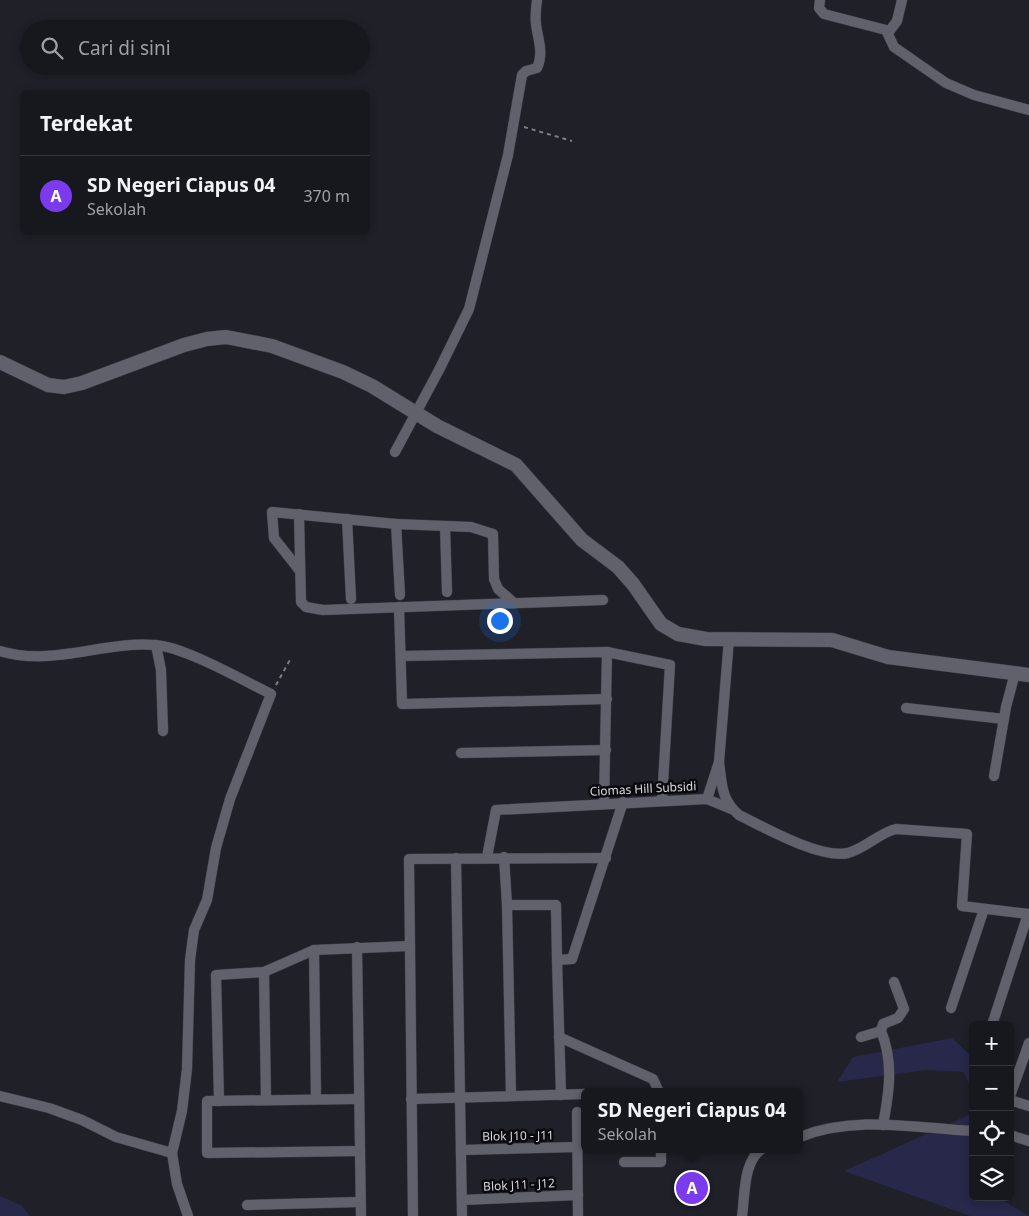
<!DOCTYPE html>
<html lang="id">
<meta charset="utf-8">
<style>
:root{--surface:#17181e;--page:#202127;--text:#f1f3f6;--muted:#9ea0a4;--line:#36373c;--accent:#7c3aed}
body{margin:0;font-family:"Noto Sans",sans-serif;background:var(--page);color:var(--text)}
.controls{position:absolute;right:15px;bottom:15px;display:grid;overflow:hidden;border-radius:8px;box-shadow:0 2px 8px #0003}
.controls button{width:45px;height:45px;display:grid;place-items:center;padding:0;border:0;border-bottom:1px solid var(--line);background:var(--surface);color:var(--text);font:25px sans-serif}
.you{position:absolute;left:499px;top:620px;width:18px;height:18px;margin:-12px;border:4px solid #fff;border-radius:50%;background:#1a73e8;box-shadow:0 0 0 8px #1a73e833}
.badge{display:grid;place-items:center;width:32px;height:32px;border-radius:50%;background:var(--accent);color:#fff;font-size:16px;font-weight:700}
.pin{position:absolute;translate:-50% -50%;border:2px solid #fff;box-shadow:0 1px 5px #0006}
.popup{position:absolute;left:581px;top:1088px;width:222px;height:65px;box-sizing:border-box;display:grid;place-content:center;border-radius:8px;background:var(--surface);filter:drop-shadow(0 1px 4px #0005);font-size:16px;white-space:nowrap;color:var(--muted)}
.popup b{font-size:19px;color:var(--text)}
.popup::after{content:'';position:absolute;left:50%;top:100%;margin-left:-10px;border:10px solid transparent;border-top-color:var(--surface)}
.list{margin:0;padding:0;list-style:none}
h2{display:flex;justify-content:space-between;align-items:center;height:65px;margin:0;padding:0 20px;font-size:21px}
h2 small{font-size:16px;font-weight:400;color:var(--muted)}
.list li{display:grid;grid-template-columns:32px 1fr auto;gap:15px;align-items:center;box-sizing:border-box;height:80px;padding:0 20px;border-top:1px solid var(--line)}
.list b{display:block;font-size:19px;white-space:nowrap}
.list p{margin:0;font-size:16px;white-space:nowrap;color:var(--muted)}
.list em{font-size:16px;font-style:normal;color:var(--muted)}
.icon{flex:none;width:28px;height:28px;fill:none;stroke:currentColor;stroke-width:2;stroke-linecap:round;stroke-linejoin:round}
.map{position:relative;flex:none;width:1029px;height:1216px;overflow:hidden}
.search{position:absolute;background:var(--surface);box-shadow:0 2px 8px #0003;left:20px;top:20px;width:350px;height:55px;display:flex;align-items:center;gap:12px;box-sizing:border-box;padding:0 18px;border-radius:28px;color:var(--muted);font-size:19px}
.panel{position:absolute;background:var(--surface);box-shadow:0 2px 8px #0003;left:20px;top:90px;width:350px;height:145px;border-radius:8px}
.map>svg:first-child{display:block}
</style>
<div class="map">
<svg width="1029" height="1216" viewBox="0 0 1029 1216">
<rect width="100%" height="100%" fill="#1f2028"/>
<g fill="#27284a">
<path d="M952,1038L973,1058V1094L964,1072L926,1070L837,1082L853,1057Z"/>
<path d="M973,1113V1197H997L1029,1216H970L844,1171Z"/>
<path d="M0,1196L21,1205L30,1216H0Z"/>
</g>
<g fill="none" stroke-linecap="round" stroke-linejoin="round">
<defs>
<g id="street">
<path d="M820,0L819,8L824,14L886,30L894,47L946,83L974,95L1029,110"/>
<path d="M888,33L897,21L902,0"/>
<path d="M395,452L439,370L469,309L508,155L522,75L526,71L537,68C544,53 538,40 536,24C535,17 536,8 537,0"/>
<path d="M299,514L301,602L306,607L323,610L603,600"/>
<path d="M347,519L351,599"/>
<path d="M396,524L400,595"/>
<path d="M445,526L447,592"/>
<path d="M300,571L274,538L272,512L396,524L471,527L493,534L494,579L498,589L514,603"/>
<path d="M399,607L402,704L607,699"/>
<path d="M156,645L161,670L163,731"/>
<path d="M0,651C51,667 103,641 155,645C185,647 242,680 271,694L230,799L216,848L207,900L194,930L190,960L187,1069L182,1111L172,1153L177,1184L188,1216"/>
<path d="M401,656L607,652L670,665L662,800"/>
<path d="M906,708L1004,719"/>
<path d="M461,753L606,750"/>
<path d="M719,762C722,784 721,800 739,815C765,828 820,859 848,853C866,848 879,833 896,829L967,834L962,906L1029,914"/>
<path d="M994,776L1006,707L1015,673"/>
<path d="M707,799L719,762L729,639"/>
<path d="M604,803L607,652"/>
<path d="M487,857L496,810L707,799L731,809"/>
<path d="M504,857L507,905"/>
<path d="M456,858L462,1216"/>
<path d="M357,947L361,1216"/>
<path d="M314,950L316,1099"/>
<path d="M557,960L561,1095"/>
<path d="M264,972L266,1100"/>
<path d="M951,1008L984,909"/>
<path d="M992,1025L1028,914"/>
<path d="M559,1037L653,1079L659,1092"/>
<path d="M861,1037L881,1031"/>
<path d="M0,1096L49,1108L82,1120L116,1137L172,1153"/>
<path d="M511,1096L507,905H556L557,960L572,959L623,802"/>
<path d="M1010,1096L1029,1043"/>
<path d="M359,1099L207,1101V1153L360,1151"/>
<path d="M411,1099L584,1094"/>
<path d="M1010,1100L1029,1106"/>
<path d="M219,1101L216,975L264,972L314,950L410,946"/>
<path d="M577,1112L578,1216"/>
<path d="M883,1125C889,1093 894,1062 881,1031L883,1024L898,1018L904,1009L894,982"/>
<path d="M1010,1135L1029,1141"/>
<path d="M800,1137C855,1115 915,1128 973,1131"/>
<path d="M461,1150L576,1147"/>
<path d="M624,1162H661V1149"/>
<path d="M462,1200L578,1195"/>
<path d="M247,1205L360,1202"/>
<path d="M413,1216L409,859L606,858"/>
<path d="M742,1216C745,1197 743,1160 762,1149"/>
</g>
<path id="secondary" d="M0,362L48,385L64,387L82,383L184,345L207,339L226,337L272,346L343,372L372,386L437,426L516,465L582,540L618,567L633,584L661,624L678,634L706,639L832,640L888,657L1029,675"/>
</defs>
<use href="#street" stroke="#3b3c42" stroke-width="11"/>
<use href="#secondary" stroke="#3b3c42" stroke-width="15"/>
<g stroke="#7e7e85" stroke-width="2" stroke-dasharray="4 4" stroke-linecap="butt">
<path d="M524,127L572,141"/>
<path d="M276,685L291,658"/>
</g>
<use href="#street" stroke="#60616b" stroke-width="10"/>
<use href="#secondary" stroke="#60616b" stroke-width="14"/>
</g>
<g text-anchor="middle" stroke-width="5" stroke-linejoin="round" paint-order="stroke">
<g font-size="12" fill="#d9d9df" stroke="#0a0a0e">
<text transform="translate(643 789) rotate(-3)" y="4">Ciomas Hill Subsidi</text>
<text transform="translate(518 1136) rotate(-1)" y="4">Blok J10 - J11</text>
<text transform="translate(519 1185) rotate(-3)" y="4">Blok J11 - J12</text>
</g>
</g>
</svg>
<div class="controls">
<button>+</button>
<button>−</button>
<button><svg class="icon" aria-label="locate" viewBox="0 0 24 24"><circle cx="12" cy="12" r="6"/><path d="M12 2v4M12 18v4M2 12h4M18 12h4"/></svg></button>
<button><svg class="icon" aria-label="layers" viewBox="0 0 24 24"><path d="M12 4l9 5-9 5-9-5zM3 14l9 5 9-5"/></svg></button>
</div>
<div class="you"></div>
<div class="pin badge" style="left:692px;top:1188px">A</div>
<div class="popup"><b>SD Negeri Ciapus 04</b>Sekolah</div>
<div class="search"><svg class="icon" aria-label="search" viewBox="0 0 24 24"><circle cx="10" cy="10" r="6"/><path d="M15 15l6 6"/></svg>Cari di sini</div>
<section class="panel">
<h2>Terdekat<small></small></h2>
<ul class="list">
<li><span class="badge">A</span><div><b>SD Negeri Ciapus 04</b><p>Sekolah</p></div><em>370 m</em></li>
</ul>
</section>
</div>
